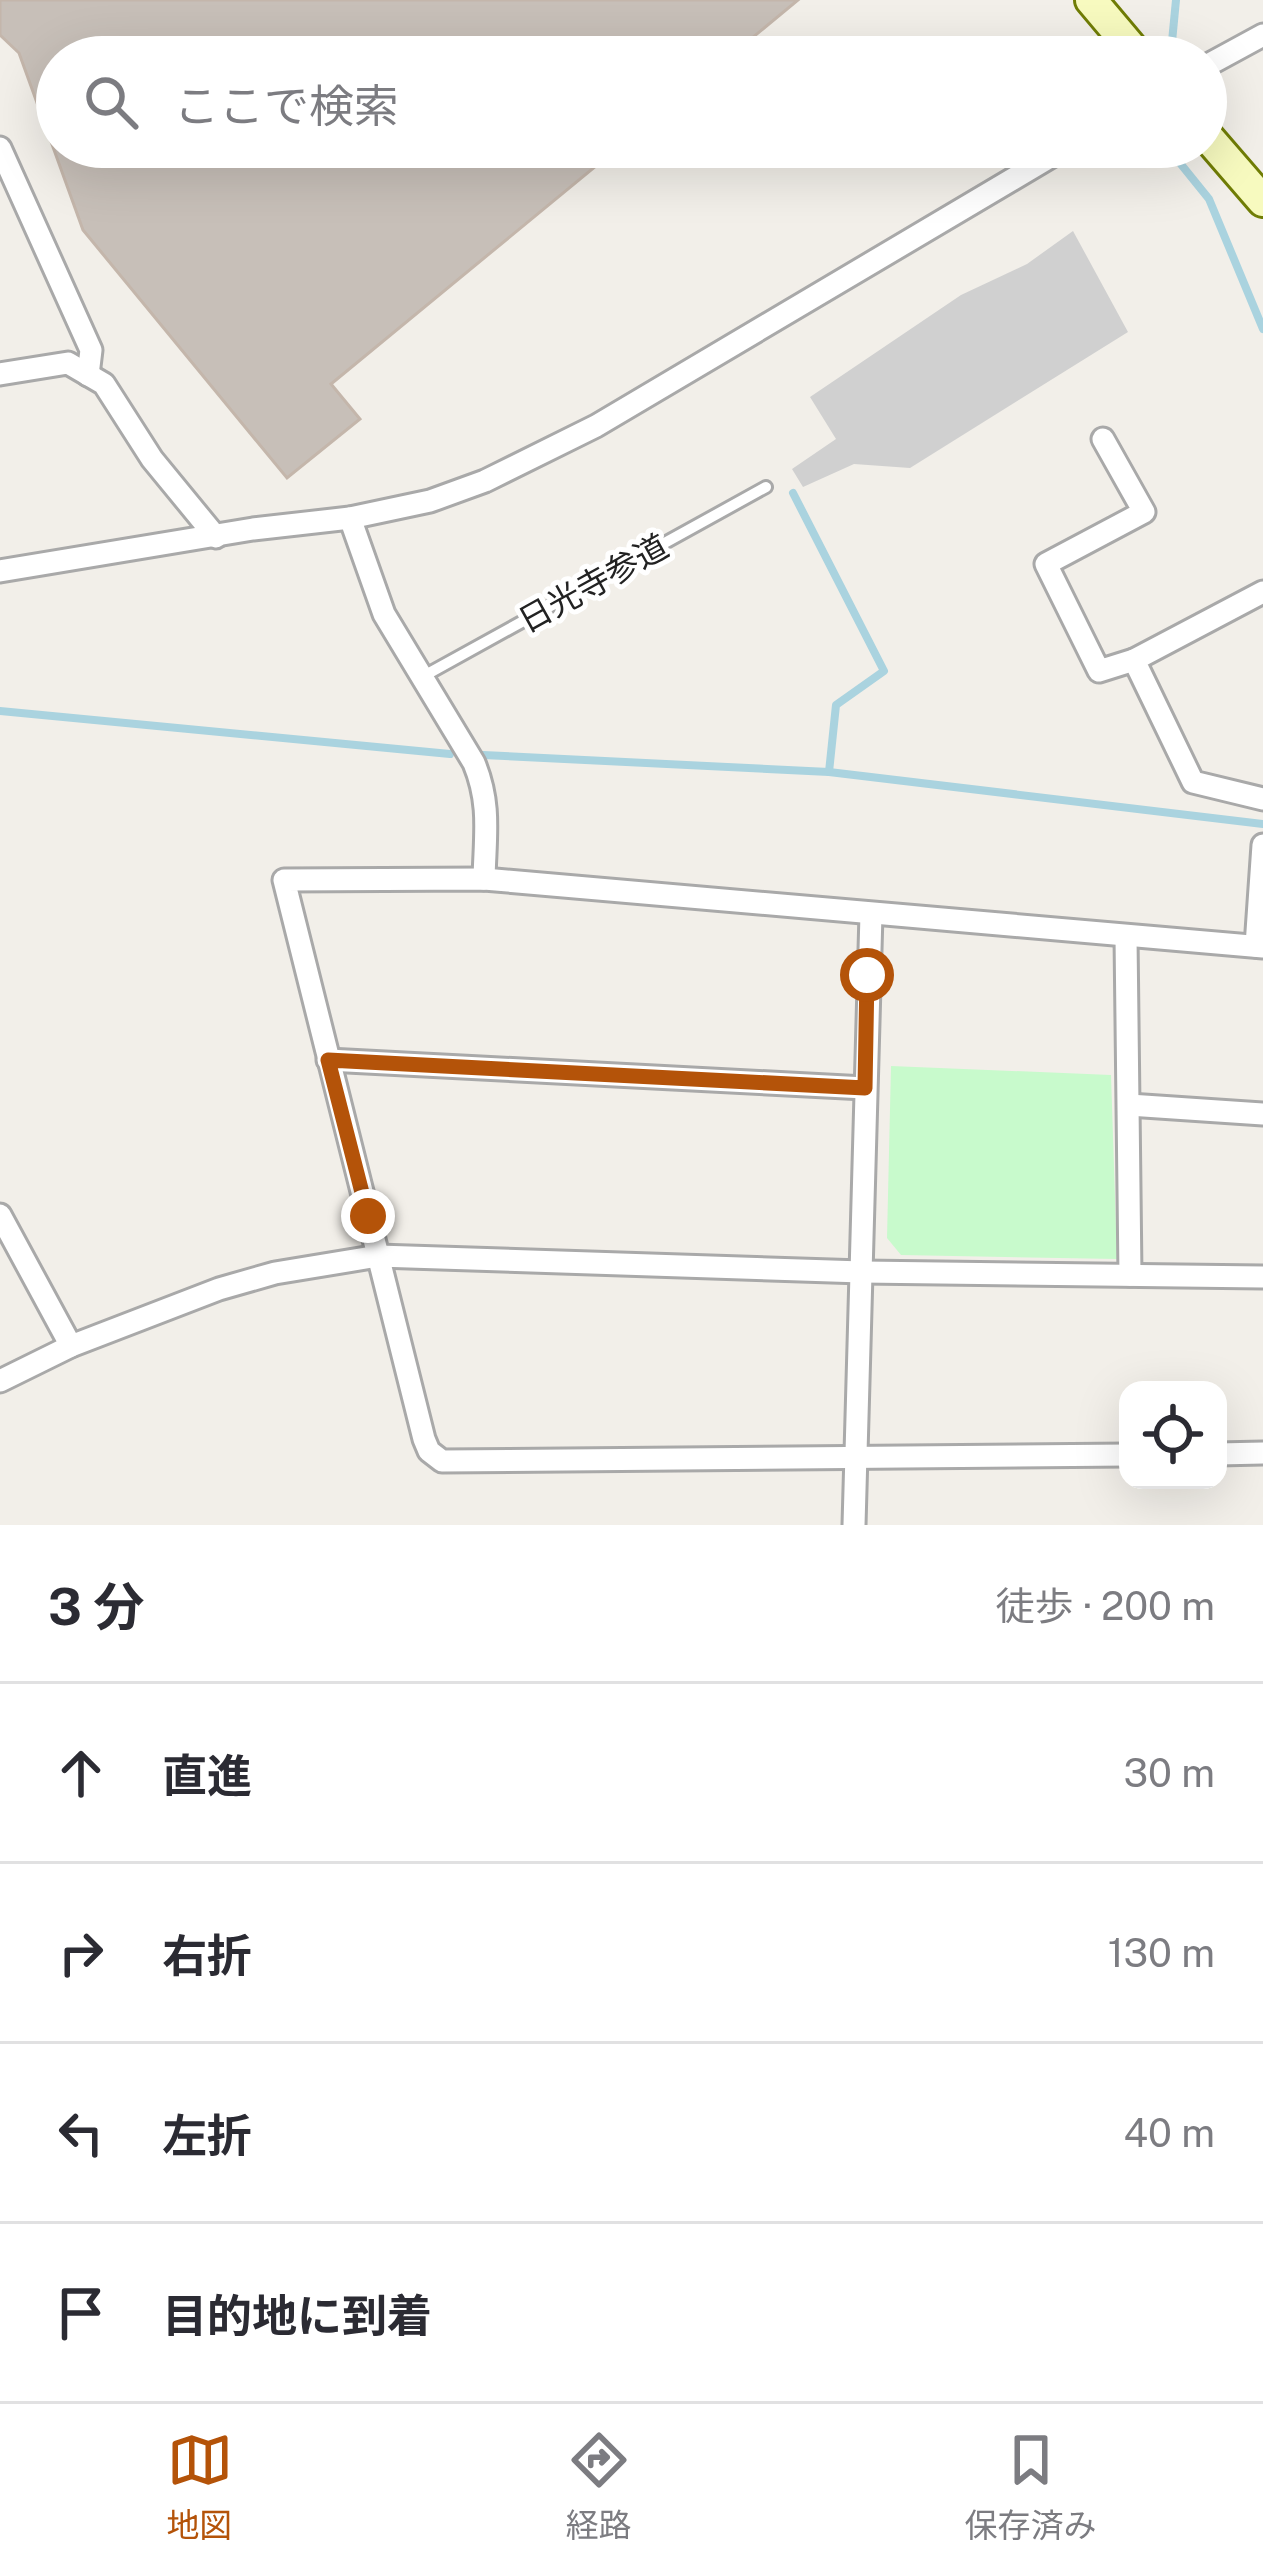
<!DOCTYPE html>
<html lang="ja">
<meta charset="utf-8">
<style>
:root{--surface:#fff;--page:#f7f7f7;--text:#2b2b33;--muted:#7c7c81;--line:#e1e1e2;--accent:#b45309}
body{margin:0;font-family:"Public Sans","Noto Sans JP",sans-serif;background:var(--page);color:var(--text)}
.controls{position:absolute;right:36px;bottom:36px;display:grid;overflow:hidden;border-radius:24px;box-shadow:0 12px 48px #0002}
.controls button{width:108px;height:108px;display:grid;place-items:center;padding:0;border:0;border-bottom:3px solid var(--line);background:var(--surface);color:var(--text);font:60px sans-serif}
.stop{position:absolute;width:36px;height:36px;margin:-27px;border:9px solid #b45309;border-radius:50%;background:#fff}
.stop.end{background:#b45309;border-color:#fff;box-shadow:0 3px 12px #0008}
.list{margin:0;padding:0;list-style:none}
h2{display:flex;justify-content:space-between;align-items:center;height:156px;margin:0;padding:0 48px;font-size:51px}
h2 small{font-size:39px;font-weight:400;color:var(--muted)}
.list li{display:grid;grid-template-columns:78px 1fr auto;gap:36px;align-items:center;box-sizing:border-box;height:180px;padding:0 48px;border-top:3px solid var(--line)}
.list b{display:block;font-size:45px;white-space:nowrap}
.list em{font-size:39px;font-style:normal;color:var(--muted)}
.icon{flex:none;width:66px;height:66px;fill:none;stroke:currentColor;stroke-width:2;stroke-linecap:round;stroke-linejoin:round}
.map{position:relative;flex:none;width:1263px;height:1525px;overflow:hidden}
.search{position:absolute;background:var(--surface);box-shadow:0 12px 48px #0002;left:36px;right:36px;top:36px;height:132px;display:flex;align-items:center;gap:30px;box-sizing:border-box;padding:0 42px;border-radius:66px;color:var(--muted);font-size:45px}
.sheet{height:876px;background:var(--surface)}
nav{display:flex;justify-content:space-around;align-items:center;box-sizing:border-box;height:168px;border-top:3px solid var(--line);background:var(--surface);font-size:33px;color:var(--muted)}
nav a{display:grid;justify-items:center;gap:6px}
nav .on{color:var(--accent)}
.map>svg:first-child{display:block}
</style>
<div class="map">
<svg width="1263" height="1525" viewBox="0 0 1263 1525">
<rect width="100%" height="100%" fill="#f2efe9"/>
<path fill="#d0d0d0" d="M1073,231L1128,332L910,468L854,464L803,487L792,469L836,439L810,397L961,295L1027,264Z"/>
<path fill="#c8facc" d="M891,1066L1111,1075L1117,1259L901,1255L887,1238Z"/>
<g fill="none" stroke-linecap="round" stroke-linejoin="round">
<g stroke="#aad3df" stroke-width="8">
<path d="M1171,52L1176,0"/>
<path d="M1167,147L1209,199L1263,329"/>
<path d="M793,493L884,671L836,705L829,772"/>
<path d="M0,711L450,754"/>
<path d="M483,755L829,772L1263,824"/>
</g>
</g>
<path fill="#c7bfb8" stroke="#c4b6ab" stroke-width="3" d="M0,0H798L729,57H57V147H619L331,384L360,419L287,478L83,230L19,53L0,35Z"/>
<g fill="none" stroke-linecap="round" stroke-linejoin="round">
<defs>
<path id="service" d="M422,677L766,487"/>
<g id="minor">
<path d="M1206,66L1263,35"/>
<path d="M0,148L91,350L88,375"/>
<path d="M0,374L68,363L104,384L152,459L216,537"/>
<path d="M1103,439L1144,512L1046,564L1099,671L1134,660"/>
<path d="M350,518L384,614L474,763C491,804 485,836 484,879"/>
<path d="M0,571L253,529L350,518L430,501L485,481L596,426L1067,147"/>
<path d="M1263,592L1134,660L1193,782L1263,799"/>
<path d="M1126,937L1130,1275"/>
<path d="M1256,946L1263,845"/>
<path d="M328,1060L865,1088"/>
<path d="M1129,1105L1263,1114"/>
<path d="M0,1215L71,1346"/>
<path d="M0,1381L71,1346L219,1289L275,1273L378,1256L862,1272L1263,1277"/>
<path d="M1218,1454L1263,1453"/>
<path d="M1128,1455L442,1461L429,1451L424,1439L284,880L484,879L1263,947"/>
<path d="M854,1525L871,914"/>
</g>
<g id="secondary">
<path d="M1091,0L1139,57"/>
<path d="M1206,135L1263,201"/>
</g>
</defs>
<use href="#service" stroke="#a9a9a9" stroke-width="16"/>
<use href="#minor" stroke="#a9a9a9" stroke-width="27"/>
<use href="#secondary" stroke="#707d05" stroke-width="36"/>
<use href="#service" stroke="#fff" stroke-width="10"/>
<use href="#minor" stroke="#fff" stroke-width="21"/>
<use href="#secondary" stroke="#f7fabf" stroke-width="30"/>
</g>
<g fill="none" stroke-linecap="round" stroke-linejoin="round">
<path stroke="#b45309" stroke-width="15" d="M368,1216L328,1060L865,1088L867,975"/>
</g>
<g text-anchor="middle" stroke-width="10" stroke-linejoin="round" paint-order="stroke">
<g font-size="33" fill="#222" stroke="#fff">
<text transform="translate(593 583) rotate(-29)" y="12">日光寺参道</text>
</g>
</g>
</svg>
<div class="controls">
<button><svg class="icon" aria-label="locate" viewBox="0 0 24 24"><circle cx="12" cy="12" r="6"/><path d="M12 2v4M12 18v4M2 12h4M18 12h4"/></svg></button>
</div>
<div class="stop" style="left:867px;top:975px"></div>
<div class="stop end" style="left:368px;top:1216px"></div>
<div class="search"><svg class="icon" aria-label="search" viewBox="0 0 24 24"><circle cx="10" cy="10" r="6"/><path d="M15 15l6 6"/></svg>ここで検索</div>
</div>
<section class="sheet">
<h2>3 分<small>徒歩 · 200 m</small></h2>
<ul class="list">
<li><svg class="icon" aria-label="ahead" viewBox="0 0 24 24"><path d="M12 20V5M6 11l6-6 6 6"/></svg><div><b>直進</b></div><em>30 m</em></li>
<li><svg class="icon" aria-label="right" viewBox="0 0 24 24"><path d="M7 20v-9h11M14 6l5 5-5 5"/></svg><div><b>右折</b></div><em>130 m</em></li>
<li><svg class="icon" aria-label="left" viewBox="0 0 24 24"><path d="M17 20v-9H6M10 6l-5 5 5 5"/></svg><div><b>左折</b></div><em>40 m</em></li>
<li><svg class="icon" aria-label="arrive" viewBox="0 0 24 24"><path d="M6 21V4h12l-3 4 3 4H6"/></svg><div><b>目的地に到着</b></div></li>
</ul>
</section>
<nav>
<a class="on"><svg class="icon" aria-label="map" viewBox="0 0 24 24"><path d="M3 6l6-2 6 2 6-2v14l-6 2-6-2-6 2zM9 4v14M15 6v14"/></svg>地図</a>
<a><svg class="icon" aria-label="directions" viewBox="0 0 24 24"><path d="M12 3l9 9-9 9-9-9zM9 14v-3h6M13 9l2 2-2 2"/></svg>経路</a>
<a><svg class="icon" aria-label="saved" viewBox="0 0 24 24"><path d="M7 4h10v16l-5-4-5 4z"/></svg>保存済み</a>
</nav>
